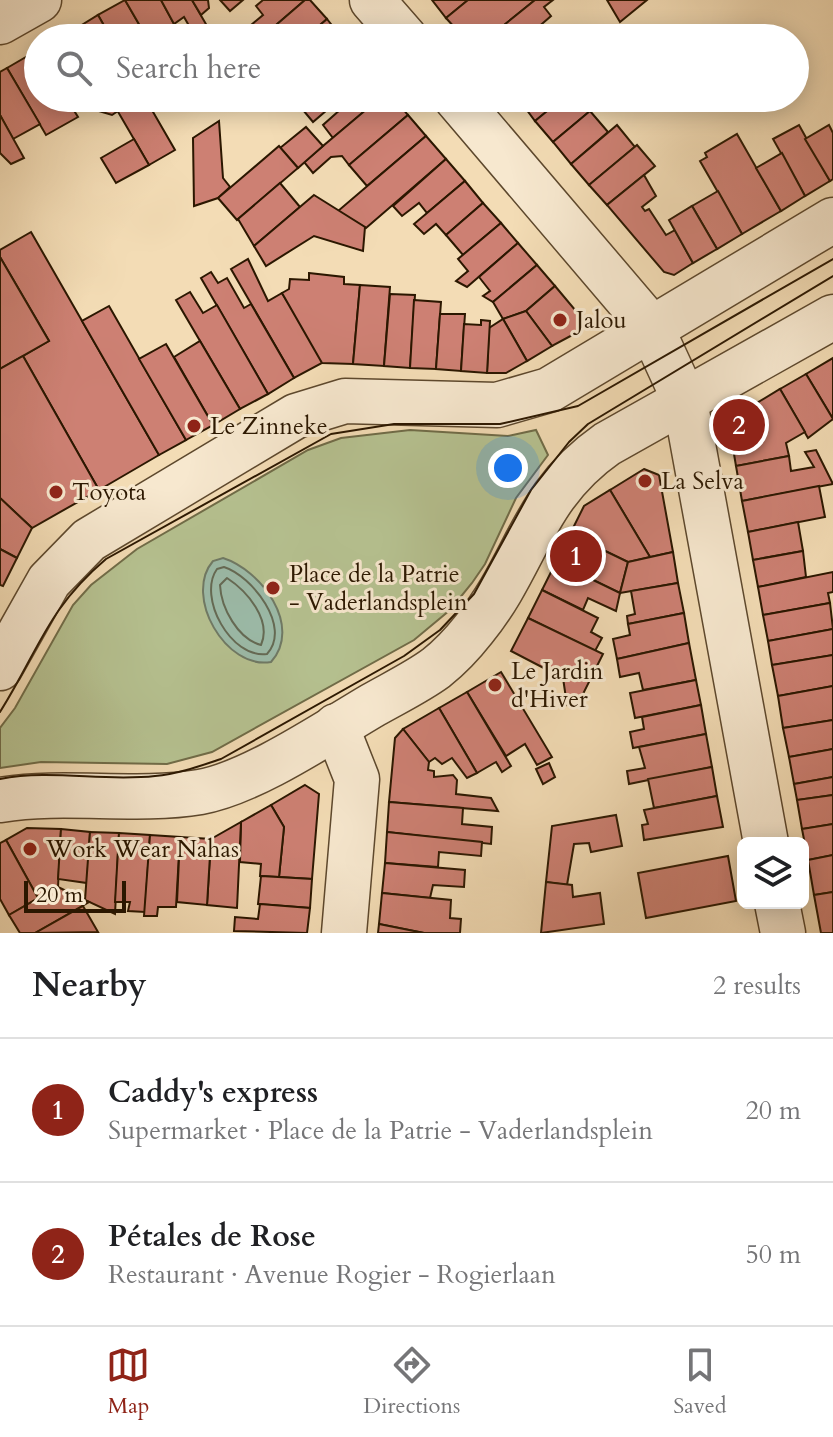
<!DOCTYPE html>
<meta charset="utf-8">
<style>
:root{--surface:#fff;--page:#f6f6f6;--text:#202124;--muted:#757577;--line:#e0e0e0;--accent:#8f2418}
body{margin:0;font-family:Cardo,serif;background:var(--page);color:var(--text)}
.controls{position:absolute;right:24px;bottom:24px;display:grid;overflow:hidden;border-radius:12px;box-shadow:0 4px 20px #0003}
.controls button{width:72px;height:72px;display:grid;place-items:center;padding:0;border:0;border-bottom:2px solid var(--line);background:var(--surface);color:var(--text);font:40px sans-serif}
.scale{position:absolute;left:24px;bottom:20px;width:102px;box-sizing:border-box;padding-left:8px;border:4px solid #2b1700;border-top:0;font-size:22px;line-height:28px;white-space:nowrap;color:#2b1700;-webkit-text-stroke:6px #f7e8cf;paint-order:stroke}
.you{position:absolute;left:508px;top:468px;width:28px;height:28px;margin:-20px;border:6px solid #fff;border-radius:50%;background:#1a73e8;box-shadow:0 0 0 12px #1a73e833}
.badge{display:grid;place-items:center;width:52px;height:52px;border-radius:50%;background:var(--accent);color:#fff;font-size:26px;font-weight:700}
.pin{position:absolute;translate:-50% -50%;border:4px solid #fff;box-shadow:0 2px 8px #0006}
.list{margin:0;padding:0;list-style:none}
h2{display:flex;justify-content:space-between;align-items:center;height:104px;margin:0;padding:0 32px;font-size:34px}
h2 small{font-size:26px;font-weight:400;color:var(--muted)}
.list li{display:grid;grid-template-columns:52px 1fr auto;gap:24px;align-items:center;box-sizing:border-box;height:144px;padding:0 32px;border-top:2px solid var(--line)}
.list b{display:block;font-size:30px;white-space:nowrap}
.list p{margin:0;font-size:26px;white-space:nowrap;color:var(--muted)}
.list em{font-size:26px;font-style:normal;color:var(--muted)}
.icon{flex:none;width:44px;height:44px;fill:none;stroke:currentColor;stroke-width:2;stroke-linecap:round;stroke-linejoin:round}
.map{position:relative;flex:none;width:833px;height:933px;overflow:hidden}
.search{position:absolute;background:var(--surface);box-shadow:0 4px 20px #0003;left:24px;right:24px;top:24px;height:88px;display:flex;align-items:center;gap:20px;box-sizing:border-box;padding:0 28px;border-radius:44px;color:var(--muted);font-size:30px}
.sheet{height:392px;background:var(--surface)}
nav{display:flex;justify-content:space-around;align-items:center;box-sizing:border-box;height:112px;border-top:2px solid var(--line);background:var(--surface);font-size:22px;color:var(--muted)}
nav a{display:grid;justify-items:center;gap:4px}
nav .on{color:var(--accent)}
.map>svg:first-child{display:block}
</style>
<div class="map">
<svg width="833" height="933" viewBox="0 0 833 933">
<rect width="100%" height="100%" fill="#f3dcb5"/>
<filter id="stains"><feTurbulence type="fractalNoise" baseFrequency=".0025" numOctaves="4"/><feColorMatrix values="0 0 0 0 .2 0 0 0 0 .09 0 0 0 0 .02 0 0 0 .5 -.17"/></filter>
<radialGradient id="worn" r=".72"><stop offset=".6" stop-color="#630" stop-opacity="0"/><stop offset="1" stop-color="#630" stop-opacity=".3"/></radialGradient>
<path fill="#b6c291" stroke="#706c48" stroke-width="2" d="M410,430L508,436L536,430L548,455L516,498L485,564L472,583L450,610L414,640L212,752L167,764L41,762L0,768V728L15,708L73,605L91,585L137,549L308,450L341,438Z"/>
<path fill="#9cbcaa" stroke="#6f7a66" stroke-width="2" d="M223,558C261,570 303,626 271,662C226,670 183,596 213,561Z"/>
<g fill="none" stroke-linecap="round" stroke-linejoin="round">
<g stroke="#646a55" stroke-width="2">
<path d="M224,567C252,576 292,627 267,654C231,659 197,597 217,569Z"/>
<path d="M227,578C247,591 272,620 261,645C238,639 221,608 220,585Z"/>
</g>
</g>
<g fill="#cd8073" stroke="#2b1700" stroke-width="2">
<path d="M125,0L147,38H111L98,15Z"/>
<path d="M125,0H161L179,33L171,38H147Z"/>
<path d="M161,0H192L214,38H196L184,17L174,24Z"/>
<path d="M192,0H208L209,8L201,15Z"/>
<path d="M220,0H243L230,11Z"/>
<path d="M263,0H305L261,38H252L245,30L263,15L256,6Z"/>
<path d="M305,0H310L327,19L305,38H261Z"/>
<path d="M432,0H468L446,18Z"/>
<path d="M468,0H535L488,38H464L446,18Z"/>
<path d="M535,0H553L544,7L551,16L536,29L544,38H488Z"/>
<path d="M607,0H647L620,22Z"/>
<path d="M98,15L111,38H76L72,31Z"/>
<path d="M327,19L342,38H305Z"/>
<path d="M38,50V98H66L78,117L46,135L7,68Z"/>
<path d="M7,68L40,124L13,139L0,115V72Z"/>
<path d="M66,98H110L118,111L112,115L99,111L85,99L71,106Z"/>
<path d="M110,98H145L175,150L149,165Z"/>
<path d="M293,98H341L313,122Z"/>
<path d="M341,98H380L333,138L323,125L341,109L335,103Z"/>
<path d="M380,98H394L408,115L349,165L342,156L331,157L313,173L304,162Z"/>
<path d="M518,98H563L535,121Z"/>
<path d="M563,98H606L553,142L535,121Z"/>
<path d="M590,111L608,132L571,164L553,142Z"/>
<path d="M0,115L24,158L11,164L0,153Z"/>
<path d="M408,115L426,136L367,186L349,165Z"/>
<path d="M219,121L223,178L230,187L218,198L194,206L193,138Z"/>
<path d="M617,125L635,147L589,185L571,164Z"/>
<path d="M799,125L830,181L805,196L773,139Z"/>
<path d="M829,125L833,133V179L830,181L805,139Z"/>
<path d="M306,127L323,146L298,168L280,148Z"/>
<path d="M737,134L781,211L742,234L700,161L707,157L705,153Z"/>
<path d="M426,136L446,159L366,228L338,211Z"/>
<path d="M134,139L149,165L116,183L101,158Z"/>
<path d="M637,145L655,166L607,205L589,185Z"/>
<path d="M279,146L298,168L237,220L218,198Z"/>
<path d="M782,153L805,196L781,211L756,168Z"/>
<path d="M446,159L465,181L427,213L419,203L402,216L393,206Z"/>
<path d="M644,175L656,196L642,207L645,211L649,209L666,235L675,230L693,263L674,275L664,272L607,205Z"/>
<path d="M465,181L483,203L446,235L436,224L424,234L414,224Z"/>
<path d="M280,183L300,207L254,246L238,219Z"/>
<path d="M718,191L742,234L717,249L692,206Z"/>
<path d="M314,195L365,227L363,251L314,236L266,266L254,246Z"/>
<path d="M483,203L501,223L463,255L446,235Z"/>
<path d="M692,206L717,249L693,263L669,220Z"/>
<path d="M501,223L518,243L467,287L456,281L468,271L458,259Z"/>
<path d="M31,232L159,455L99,490L23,356L49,341L0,257V250Z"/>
<path d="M518,243L537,265L493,302L483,296L490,291L479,277Z"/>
<path d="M0,257L49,341L0,369Z"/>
<path d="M248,259L268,301L282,293L321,356L322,363L294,378L231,269Z"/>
<path d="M537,265L555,286L526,311L503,319L493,302Z"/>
<path d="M211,272L218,283L227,278L244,308L251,304L294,378L268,394L201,278Z"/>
<path d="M309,273L344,277V284L360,285L353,364L322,363L282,293L289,289L290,279L309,280Z"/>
<path d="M360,285L390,287L384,366L353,364Z"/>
<path d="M555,286L581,317L578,332L552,346L526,311Z"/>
<path d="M190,292L203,313L217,305L268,394L240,409L176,300Z"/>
<path d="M390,294L415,295L410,368L384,366Z"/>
<path d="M414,300L441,302L436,369L410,368Z"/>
<path d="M109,306L186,440L159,455L82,321Z"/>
<path d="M526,311L552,346L527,361L503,319Z"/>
<path d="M440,314H465L461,371L436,369Z"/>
<path d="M503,319L527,361L506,373H487L489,328Z"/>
<path d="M481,320L490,321L487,373L461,371L464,324L481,325Z"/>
<path d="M200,341L240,409L213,425L174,357Z"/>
<path d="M166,344L213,425L186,440L139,359Z"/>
<path d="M23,356L99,490L32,528L0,498V369Z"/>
<path d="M833,358V419L806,374Z"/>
<path d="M806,374L833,419L808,438L780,389Z"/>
<path d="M780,389L805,432L786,443L789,456L736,466L730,430L735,416Z"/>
<path d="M816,450L833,484L742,501L736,466L789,456L791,471L814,467L805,452Z"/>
<path d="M644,469L659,475L673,552L650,557L610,490Z"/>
<path d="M819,486L825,517L748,532L742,501Z"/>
<path d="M610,490L650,557L628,562L570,534L584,506Z"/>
<path d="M0,498L32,528L17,558L0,549Z"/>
<path d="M798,522L803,551L753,560L748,532Z"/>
<path d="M570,534L628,562L620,593L556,562Z"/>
<path d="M0,549L17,558L3,586L0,585Z"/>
<path d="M803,551L806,577L758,587L753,560Z"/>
<path d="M673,552L678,583L620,593L628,562Z"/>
<path d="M556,562L620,593L616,611L588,598L583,610L542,590Z"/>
<path d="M833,572V592L828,593L830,603L763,615L758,587Z"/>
<path d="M678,583L684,613L628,624L627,616L635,614L631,591Z"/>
<path d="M542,590L598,618L591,632L602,638L595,651L528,618Z"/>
<path d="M830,603L833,629L768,641L763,615Z"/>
<path d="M684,613L689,643L617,659L613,639L630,635L628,624Z"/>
<path d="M528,618L603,654L579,702L567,705L563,678L511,651Z"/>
<path d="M833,629V655L772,665L768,641Z"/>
<path d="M689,643L696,680L643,690L639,673L620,677L617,659Z"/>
<path d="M833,655V686L778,696L772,665Z"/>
<path d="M501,672L552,757L537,765L525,744L506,756L467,692Z"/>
<path d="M696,680L701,705L635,718L630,693Z"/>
<path d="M833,686V720L783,728L778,696Z"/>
<path d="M467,692L511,766L502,772L496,762L477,773L439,708Z"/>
<path d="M701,705L706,734L633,748L630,732L644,729L642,717Z"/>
<path d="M439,708L477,773L467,778L452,758L442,764L435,758L429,762L403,729Z"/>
<path d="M833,720V749L789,757L783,728Z"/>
<path d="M403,729L429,762L428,770L434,771V777L453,775L457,780L456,794L491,798L498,811L389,802L395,738Z"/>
<path d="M706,734L712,767L629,784L627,771L645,768L639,747Z"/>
<path d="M833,749V777L794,784L789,757Z"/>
<path d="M549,763L555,777L543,784L536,769Z"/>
<path d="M712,767L717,796L654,808L648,779Z"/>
<path d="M833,777V795L797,800L794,784Z"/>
<path d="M305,785L319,794L312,879L279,877L284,827L271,805Z"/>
<path d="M833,795V824L802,829L797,800Z"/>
<path d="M717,796L723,827L644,840L642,825L648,824L644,810Z"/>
<path d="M389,802L463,808L462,824L492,827L491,844L387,832Z"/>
<path d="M271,805L284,827L279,877L260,876L261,864L240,862L241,822Z"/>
<path d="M616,815L622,846L591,852L589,843L574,844L567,885L546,882L552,826Z"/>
<path d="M241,822L237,908L207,905L211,839Z"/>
<path d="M833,824V855L808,860L802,829Z"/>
<path d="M27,828L61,829L58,887L38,898L6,840Z"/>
<path d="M61,829L90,832L87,883L58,879Z"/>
<path d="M90,832L119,833L115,914L85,900Z"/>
<path d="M387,832L482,842L481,856L439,852L438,867L385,863Z"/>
<path d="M119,833L150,835L145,912L128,911L130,902H115Z"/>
<path d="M150,835L180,837L176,907H158L157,916H144Z"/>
<path d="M180,837L211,839L207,905L177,902Z"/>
<path d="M6,840L38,898L9,915L0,899V843Z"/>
<path d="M833,855V892L814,895L808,860Z"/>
<path d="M728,856L736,901L646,918L638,873Z"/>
<path d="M385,863L465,870L464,887L433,885L430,898L382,893Z"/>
<path d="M261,876L312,879L310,908L258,904Z"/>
<path d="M546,882L572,885L573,897L600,893L604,924L541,933Z"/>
<path d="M58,887L89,902L35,933H20L9,915Z"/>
<path d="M833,892V933H821L814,895Z"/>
<path d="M382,893L451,900L450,918L461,919L460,933H424L379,924Z"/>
<path d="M260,904L310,908L307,933L234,931L235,917L258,919Z"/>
<path d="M83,906L98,932L35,933Z"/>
<path d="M379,924L424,933H378Z"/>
</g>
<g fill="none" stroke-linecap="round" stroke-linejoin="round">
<defs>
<g id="minor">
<path d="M372,0L405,38"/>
<path d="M0,22L39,0"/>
<path d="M456,98L651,327L685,401L766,843"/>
<path d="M0,668L49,581L89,540L296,416L345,401L497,405L549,390L833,220"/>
<path d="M336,726L357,779L344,933"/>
<path d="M0,800C66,789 134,803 200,792C252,783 327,732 373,705C394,693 417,682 436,668C450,657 463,643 474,629C528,563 531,497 607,444L833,317"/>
<path d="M777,903L783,933"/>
</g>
</defs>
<use href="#minor" stroke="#5d482d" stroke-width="47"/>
<use href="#minor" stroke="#f7e8cf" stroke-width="44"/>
<g stroke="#2b1700" stroke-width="2">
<path d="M0,712C39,650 47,609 106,559L331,434L394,424H500L578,406L833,259"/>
<path d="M0,779C52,769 104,782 155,776C178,774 200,766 221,759L404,656L440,630L474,594L531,490L569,442L588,424L833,276"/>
</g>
</g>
<g fill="#8f2418" stroke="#f7e8cf" stroke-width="3">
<circle cx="560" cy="320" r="8"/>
<circle cx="194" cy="426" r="8"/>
<circle cx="645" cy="481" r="8"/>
<circle cx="56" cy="492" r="8"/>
<circle cx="273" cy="588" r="8"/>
<circle cx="495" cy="685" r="8"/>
<circle cx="30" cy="849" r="8"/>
</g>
<g text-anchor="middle" stroke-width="6" stroke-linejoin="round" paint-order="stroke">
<g font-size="24" fill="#2b1700" stroke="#f7e8cf" text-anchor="start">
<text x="576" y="328">Jalou</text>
<text x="210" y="434">Le Zinneke</text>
<text x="661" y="489">La Selva</text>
<text x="72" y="500">Toyota</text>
<text x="289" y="582">Place de la Patrie<tspan x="289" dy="28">- Vaderlandsplein</tspan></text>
<text x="511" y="679">Le Jardin<tspan x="511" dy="28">d'Hiver</tspan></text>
<text x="46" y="857">Work Wear Nahas</text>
</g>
</g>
<rect width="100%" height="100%" filter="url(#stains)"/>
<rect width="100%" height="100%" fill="url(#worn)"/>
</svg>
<div class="controls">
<button><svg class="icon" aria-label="layers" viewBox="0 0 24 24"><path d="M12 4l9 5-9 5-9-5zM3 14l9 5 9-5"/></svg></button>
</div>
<div class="scale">20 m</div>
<div class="you"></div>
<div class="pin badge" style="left:576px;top:556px">1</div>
<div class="pin badge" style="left:739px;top:425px">2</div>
<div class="search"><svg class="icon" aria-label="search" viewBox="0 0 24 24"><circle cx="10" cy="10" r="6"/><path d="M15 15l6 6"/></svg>Search here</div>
</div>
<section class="sheet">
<h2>Nearby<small>2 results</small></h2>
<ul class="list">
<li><span class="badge">1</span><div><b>Caddy's express</b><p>Supermarket · Place de la Patrie - Vaderlandsplein</p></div><em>20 m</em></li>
<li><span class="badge">2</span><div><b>Pétales de Rose</b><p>Restaurant · Avenue Rogier - Rogierlaan</p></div><em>50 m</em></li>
</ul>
</section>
<nav>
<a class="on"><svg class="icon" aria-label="map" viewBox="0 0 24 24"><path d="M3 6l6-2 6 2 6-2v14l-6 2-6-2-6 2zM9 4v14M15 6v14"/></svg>Map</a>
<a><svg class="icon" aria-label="directions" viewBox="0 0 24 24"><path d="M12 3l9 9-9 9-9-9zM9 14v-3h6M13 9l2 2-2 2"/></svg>Directions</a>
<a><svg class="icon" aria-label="saved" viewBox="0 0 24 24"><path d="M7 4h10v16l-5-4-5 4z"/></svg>Saved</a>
</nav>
